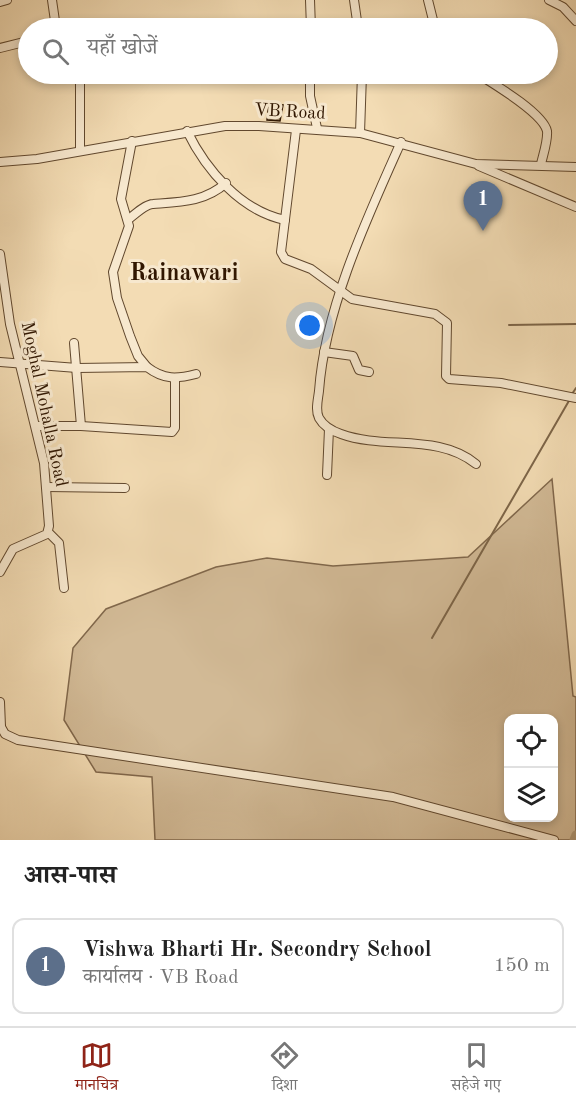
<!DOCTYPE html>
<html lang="hi">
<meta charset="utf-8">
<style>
:root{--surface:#fff;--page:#f6f6f6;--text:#222;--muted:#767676;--line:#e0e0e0;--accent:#8f2418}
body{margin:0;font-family:"Old Standard TT","Noto Serif Devanagari",serif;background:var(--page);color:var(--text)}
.controls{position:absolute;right:18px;bottom:18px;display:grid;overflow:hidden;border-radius:12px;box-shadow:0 3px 9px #0003}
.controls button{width:54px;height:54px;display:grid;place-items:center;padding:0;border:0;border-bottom:2px solid var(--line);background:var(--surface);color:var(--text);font:30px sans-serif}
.you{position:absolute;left:310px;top:326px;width:21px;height:21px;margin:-15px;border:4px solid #fff;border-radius:50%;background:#1a73e8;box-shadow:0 0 0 9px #1a73e833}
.badge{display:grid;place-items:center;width:39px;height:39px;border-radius:50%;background:var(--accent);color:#fff;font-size:20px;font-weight:700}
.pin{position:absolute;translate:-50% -50px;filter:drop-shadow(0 2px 3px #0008)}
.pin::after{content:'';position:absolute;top:32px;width:21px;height:18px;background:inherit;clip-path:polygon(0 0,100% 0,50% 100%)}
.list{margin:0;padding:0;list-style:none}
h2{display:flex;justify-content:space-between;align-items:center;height:78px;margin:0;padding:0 24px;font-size:26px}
h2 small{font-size:20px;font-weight:400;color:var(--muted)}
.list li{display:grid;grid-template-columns:39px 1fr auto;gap:18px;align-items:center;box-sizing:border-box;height:96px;margin:0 12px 12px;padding:0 12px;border:2px solid var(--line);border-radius:12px}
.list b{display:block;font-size:22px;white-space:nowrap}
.list p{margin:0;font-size:20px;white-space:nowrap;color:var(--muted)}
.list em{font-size:20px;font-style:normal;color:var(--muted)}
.icon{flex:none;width:33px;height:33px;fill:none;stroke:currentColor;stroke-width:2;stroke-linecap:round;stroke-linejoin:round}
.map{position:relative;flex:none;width:576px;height:840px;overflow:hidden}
.search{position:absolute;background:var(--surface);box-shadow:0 3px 9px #0003;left:18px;right:18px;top:18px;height:66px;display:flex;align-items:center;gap:15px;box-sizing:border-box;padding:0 21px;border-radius:33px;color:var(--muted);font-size:22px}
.sheet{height:186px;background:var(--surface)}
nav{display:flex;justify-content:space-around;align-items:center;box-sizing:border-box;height:84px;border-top:2px solid var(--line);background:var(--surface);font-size:16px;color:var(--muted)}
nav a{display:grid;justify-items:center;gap:3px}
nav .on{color:var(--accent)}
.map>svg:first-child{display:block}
</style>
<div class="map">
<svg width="576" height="840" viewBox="0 0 576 840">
<rect width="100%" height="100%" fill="#f3dcb4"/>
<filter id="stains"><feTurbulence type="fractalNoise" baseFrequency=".00333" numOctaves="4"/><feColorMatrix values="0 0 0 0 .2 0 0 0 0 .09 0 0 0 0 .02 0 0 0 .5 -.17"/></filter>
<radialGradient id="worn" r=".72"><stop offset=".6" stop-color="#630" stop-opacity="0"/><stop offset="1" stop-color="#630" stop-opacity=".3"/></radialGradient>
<path fill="#d2ba96" stroke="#81684c" stroke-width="1.5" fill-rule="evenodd" d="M552,479L573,696L576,697V840H155L152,777L96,772L64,720L73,648L106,609L216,567L267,558L333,566L468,557ZM508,718H554V818H508Z"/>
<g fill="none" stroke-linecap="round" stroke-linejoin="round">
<g stroke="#7d6548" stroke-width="2">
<path d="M509,325L576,324"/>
<path d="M572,394L576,388"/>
<path d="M432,638L570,399"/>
</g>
<path stroke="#b19977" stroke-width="9" d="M574,840L576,835"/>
</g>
<path fill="#957d5e" stroke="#301601" stroke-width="1.5" d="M269,103L283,105L280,121L267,120Z"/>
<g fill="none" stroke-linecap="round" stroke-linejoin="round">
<defs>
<g id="street">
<path d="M52,0L56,28"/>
<path d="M310,0L311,28"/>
<path d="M354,0L358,28"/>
<path d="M428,0L435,28"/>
<path d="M549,0L563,7L576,21"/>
<path d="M0,2L7,0"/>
<path d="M84,28H101"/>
<path d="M0,48L28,41"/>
<path d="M310,74V96L317,128"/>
<path d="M478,74C494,84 543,113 547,131C548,141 543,155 541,164"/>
<path d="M80,84V150"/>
<path d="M296,130L281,252L285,259L311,269L352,299L435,314L447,323L446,376L449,379L501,383L576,398"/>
<path d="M187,131C206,170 241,211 285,220"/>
<path d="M360,133L362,74"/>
<path d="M132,141L121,199L129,226L113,272L117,298L130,336L138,356L147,367"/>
<path d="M401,142C367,218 325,308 319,391C318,400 315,410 319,418C324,427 332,431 341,434C385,450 438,433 476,464"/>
<path d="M0,162L37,159L225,126H259L360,133L476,164L576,167"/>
<path d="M479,166L576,207"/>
<path d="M129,219C135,214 146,204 153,204C180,202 205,202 226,183"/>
<path d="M0,254L10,324L44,463L49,526L47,534L13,549L0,572"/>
<path d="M74,343L81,426"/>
<path d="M324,352L353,356L359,370L369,372"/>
<path d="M0,362L77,368L147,367C164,380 177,379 196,374"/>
<path d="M36,426H81L172,432L175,428V379"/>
<path d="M327,475L329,429"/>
<path d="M47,487L125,488"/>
<path d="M48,532L59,543L64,588"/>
<path d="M0,702L1,727"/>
<path d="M1,727L5,734L18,740L393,797L554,840"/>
</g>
</defs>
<use href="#street" stroke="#61482e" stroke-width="10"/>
<use href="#street" stroke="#f7e8ce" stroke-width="8"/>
</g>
<g text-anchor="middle" stroke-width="6" stroke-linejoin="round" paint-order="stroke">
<g font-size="18" fill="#301601" stroke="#f7e8ce">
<text transform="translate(290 111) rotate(3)" y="6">VB Road</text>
<text transform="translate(45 404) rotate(78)" y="6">Moghal Mohalla Road</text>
</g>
<g font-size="24" font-weight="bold" fill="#301601" stroke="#f7e8ce">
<text x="184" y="280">Rainawari</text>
</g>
</g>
<rect width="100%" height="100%" filter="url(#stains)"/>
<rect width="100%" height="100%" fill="url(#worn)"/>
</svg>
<div class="controls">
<button><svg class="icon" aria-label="locate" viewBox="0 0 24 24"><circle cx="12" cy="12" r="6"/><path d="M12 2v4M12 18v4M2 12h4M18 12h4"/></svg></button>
<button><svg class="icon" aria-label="layers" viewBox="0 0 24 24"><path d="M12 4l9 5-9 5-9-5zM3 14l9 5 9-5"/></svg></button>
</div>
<div class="you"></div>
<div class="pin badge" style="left:483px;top:231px;background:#5c6f8a">1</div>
<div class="search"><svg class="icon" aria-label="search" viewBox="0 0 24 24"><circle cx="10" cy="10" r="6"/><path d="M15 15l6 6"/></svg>यहाँ खोजें</div>
</div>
<section class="sheet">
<h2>आस-पास<small></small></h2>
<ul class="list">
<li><span class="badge" style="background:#5c6f8a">1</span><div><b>Vishwa Bharti Hr. Secondry School</b><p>कार्यालय · VB Road</p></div><em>150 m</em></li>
</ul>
</section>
<nav>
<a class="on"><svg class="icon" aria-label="map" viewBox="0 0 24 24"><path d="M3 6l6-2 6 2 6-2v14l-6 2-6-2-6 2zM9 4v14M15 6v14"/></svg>मानचित्र</a>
<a><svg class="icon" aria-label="directions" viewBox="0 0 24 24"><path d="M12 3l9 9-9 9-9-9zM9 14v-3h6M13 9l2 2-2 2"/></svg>दिशा</a>
<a><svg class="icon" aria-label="saved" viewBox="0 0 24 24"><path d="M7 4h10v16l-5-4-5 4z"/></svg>सहेजे गए</a>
</nav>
